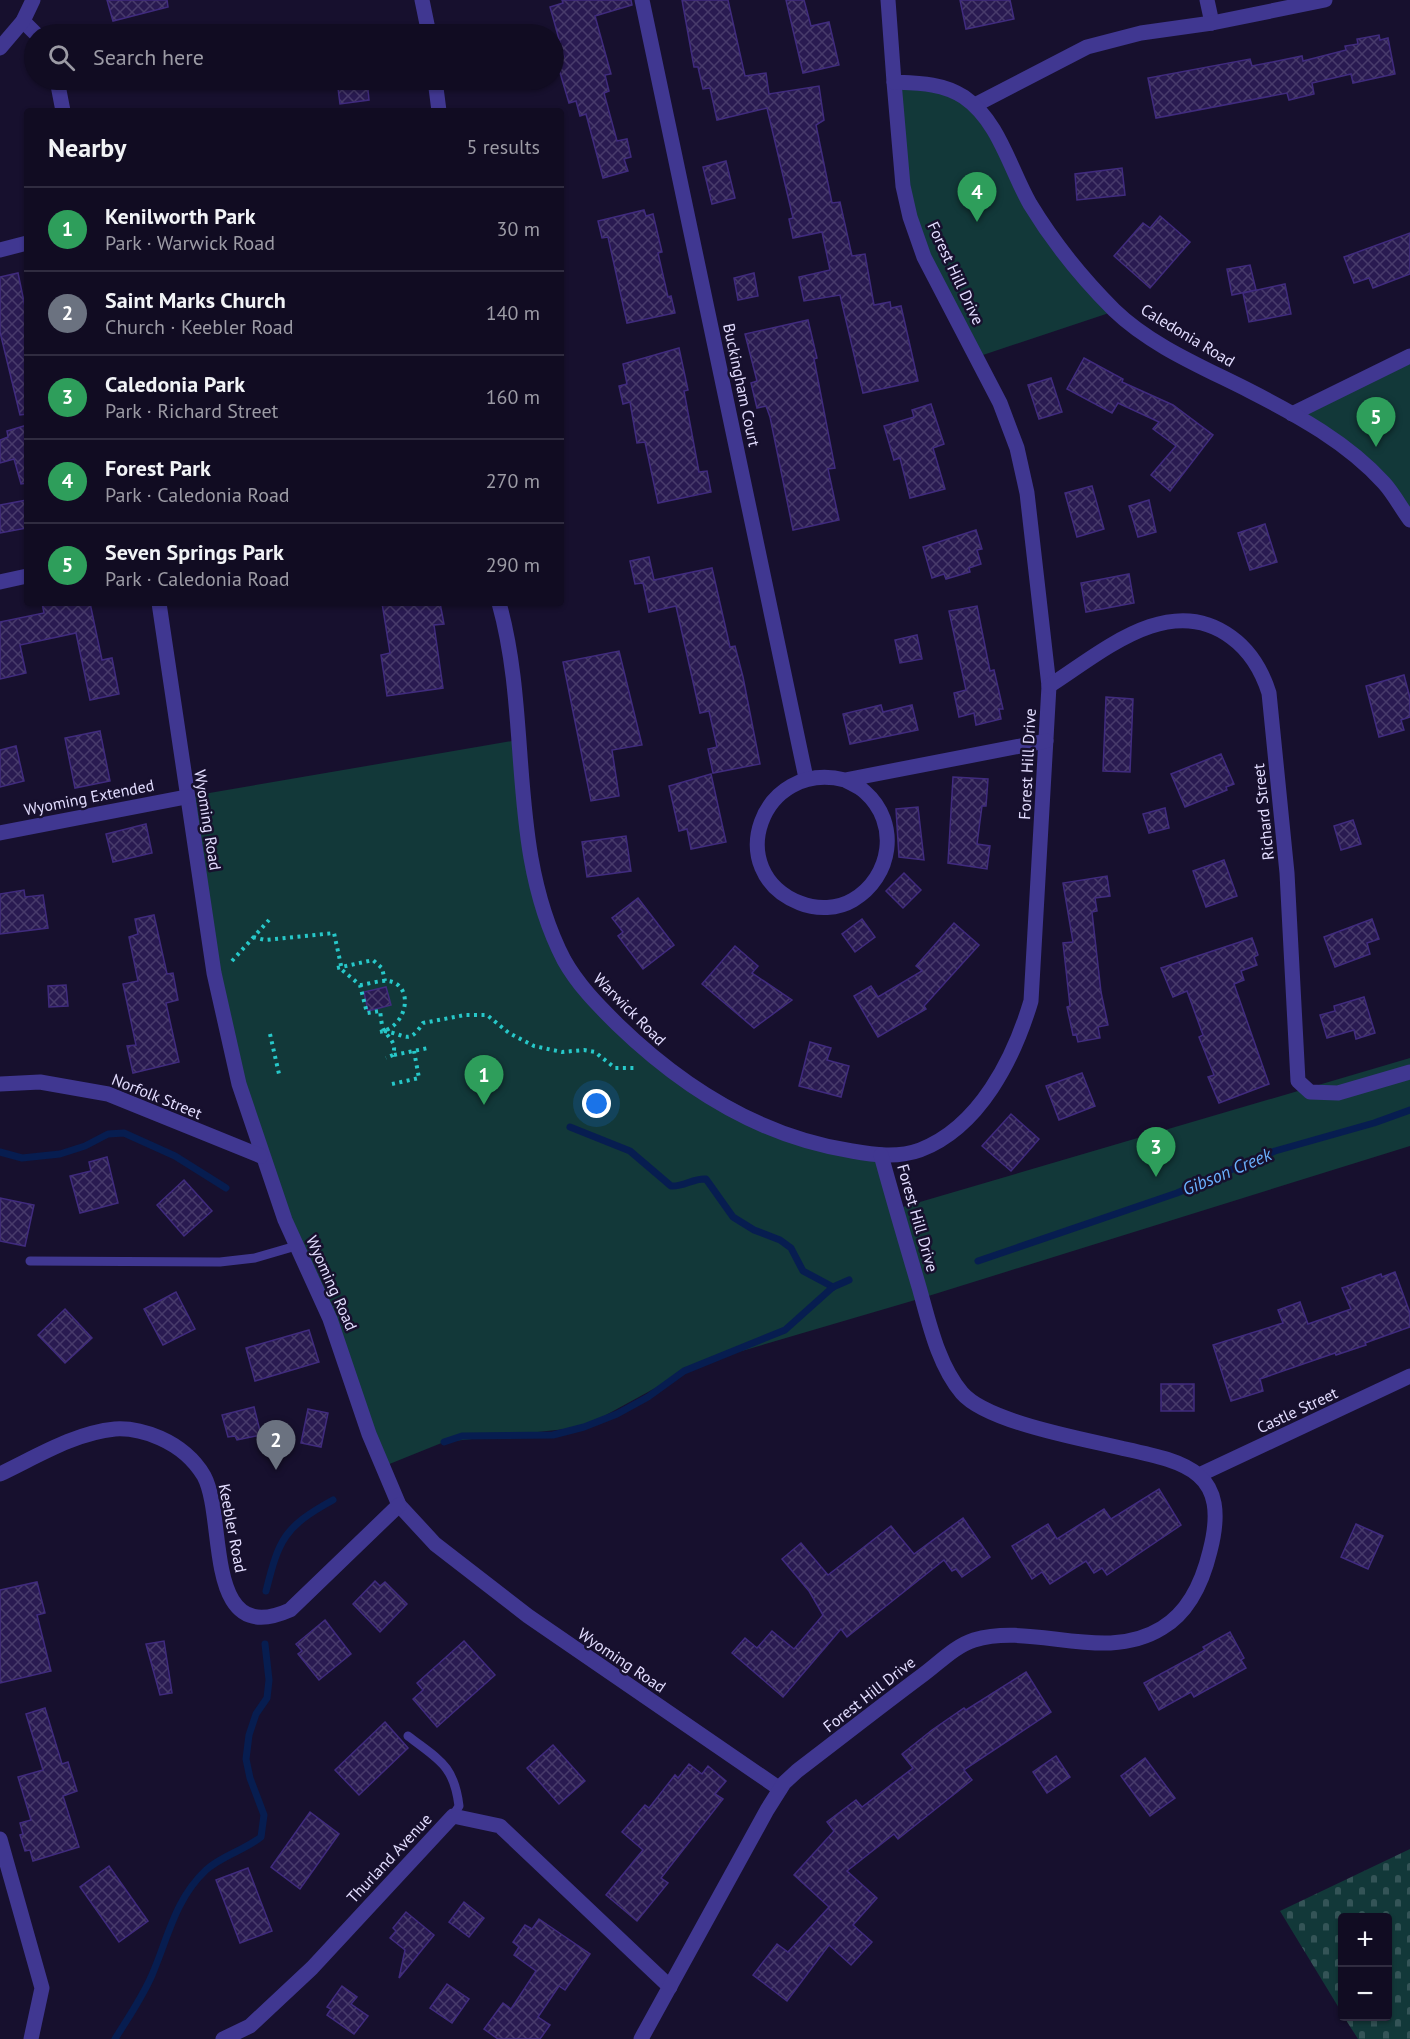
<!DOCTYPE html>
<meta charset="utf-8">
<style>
:root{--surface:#110c22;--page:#1e1a2f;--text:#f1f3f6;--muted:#9c9ba5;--line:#302c40;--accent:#2563eb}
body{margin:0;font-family:"PT Sans",sans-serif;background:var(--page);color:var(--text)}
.controls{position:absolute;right:18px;bottom:18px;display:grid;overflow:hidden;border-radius:6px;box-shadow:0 2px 4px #0004}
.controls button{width:54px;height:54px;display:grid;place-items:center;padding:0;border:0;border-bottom:2px solid var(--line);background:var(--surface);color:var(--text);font:30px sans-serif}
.you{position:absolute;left:597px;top:1104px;width:21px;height:21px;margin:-15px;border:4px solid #fff;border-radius:50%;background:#1a73e8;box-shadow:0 0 0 9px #1a73e833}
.badge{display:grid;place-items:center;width:39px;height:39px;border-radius:50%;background:var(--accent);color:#fff;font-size:20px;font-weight:700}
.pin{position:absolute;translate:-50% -50px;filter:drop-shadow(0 2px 3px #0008)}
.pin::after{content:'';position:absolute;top:32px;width:21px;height:18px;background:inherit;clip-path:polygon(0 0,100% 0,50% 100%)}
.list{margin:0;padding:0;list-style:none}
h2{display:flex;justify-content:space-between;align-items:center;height:78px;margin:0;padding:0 24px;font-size:26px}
h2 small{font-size:20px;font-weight:400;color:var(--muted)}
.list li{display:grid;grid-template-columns:39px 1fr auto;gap:18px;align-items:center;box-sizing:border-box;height:84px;padding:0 24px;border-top:2px solid var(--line)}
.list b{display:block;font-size:22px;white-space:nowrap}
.list p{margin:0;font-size:20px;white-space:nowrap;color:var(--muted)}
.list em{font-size:20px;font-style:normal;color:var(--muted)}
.icon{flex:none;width:33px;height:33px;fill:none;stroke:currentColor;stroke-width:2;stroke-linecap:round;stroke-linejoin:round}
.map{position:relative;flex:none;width:1410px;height:2039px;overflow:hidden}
.search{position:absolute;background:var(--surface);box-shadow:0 2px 4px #0004;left:24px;top:24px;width:540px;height:66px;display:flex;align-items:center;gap:15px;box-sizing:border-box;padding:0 21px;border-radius:33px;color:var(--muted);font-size:22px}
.panel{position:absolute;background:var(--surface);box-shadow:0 2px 4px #0004;left:24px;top:108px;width:540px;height:498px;border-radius:6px}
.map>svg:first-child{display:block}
</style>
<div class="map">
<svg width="1410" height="2039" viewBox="0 0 1410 2039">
<defs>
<pattern id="cemetery-stones" width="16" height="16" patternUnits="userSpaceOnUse" patternTransform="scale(1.5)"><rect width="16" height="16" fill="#123839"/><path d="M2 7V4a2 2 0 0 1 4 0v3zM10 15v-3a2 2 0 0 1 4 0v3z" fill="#345457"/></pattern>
<pattern id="building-cross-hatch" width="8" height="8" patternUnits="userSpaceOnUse" patternTransform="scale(1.5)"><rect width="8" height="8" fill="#291a51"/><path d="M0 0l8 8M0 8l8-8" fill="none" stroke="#483b6b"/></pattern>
</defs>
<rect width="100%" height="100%" fill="#17102e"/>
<path fill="url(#cemetery-stones)" d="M1410,1849V2039H1358L1344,2017L1388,2016V1918H1342V2013L1280,1911Z"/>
<g fill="#123839">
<path d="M894,82L962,95L1016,177L1115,311L977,357L910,217Z"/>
<path d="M1410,357V520L1384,484L1292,414Z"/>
<path d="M518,740L524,809L562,955L655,1060L803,1140L881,1155L896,1209L1410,1058V1146L922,1298L701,1363L584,1427L444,1442L382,1467L234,1065L186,797Z"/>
</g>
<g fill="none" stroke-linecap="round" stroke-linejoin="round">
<g stroke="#071d50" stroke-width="7">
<path d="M570,1127L630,1151L671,1186C684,1187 693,1178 706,1179L733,1217L754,1230L780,1240L791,1248L803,1271L833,1287"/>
<path d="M0,1152L22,1158L60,1154L85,1146L108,1134L124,1133L175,1156L226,1188"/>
<path d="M978,1261L1177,1193L1275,1151L1374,1123L1410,1110"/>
<path d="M444,1442L462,1436L553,1435L584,1427L617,1414L648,1397L684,1371L785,1330L833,1287L849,1280"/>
<path d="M266,1591C279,1539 284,1527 333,1500"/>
<path d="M115,2039C128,2018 142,1998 152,1975C168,1938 175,1899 206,1870C223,1855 243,1851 261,1837L264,1815L250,1778L246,1759L249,1735L256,1714L267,1698L269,1680L265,1644"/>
</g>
</g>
<g fill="url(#building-cross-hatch)" stroke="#402b7e" stroke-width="1.5">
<path d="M107,0H167L168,7L113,21Z"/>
<path d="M562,0H631L632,5L595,16L611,74L605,75L609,91L604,93L617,141L627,139L631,157L624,159L628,171L603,178L586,114L580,116L576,101L569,103L556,59L564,57L550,7L563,3Z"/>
<path d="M682,0H728L745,76L766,73L769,94L819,86L824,120L816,125L832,203L840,202L852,256L865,254L874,305L890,302L891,308L901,306L918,381L863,393L840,295L804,301L799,277L830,270L822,232L793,238L789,219L793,218L767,108L717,120L710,88L703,89L698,67H694Z"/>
<path d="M786,0H804L811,26L829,22L839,65L803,73Z"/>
<path d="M960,0H1010L1014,19L966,29Z"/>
<path d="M1379,35L1380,40L1388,38L1395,74L1353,83L1351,74L1312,83L1314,94L1289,100L1287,93L1156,118L1148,78L1250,59L1252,66L1302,56L1303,61L1346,50L1345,46L1358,44L1357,39Z"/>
<path d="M337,80H367L369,100L340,104Z"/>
<path d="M726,161L735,198L712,204L703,167Z"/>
<path d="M1122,168L1125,195L1077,200L1075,174Z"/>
<path d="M644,210L646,216L653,214L662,252L658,253L668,297L671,296L675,313L627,323L608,237L602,238L598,221Z"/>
<path d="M1160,216L1190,242L1150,288L1114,256L1143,223L1150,228Z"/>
<path d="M1410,233V274L1373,288L1369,278L1354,283L1344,257Z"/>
<path d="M1250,265L1256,290L1232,295L1227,269Z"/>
<path d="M18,273L27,316V414L20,415L0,332V277Z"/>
<path d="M754,273L758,296L738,300L734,278Z"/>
<path d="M1285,284L1291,314L1249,322L1243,293Z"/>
<path d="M808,320L817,358L814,359L835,468L828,469L839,520L793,530L770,417L766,406L757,408L751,383L757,381L745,334Z"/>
<path d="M679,348L688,390L684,391L699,472L707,471L711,492L658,503L645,442L637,443L630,402L623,404L619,386L627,384L623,364Z"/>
<path d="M1084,358L1123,379L1122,382L1173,405L1213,435L1170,491L1151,475L1176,446L1153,429L1159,422L1118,403L1112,413L1067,389Z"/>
<path d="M1051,378L1062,412L1039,419L1028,385Z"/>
<path d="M931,404L944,444L933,448L945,489L910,498L900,458L894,460L884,426L914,417L912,410Z"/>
<path d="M27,425V483L21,484L14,459L0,463V440L8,437L7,431Z"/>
<path d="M1092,486L1104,529L1077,537L1065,493Z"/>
<path d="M27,500V528L0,533V505Z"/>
<path d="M1149,500L1156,532L1138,537L1129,506Z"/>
<path d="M1265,524L1277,562L1250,570L1238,533Z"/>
<path d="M976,530L982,549L977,550L981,564L969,568L970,572L946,579L944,574L932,578L923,547Z"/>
<path d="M649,557L654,580L712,568L730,647L735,646L743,677L760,764L713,773L708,749L717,747L709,711L700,713L676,606L649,612L643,583L635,584L630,561Z"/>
<path d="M1129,574L1134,603L1086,612L1081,583Z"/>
<path d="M42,603H90L102,660L112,658L119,694L90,700L76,633L20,645L26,673L0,679V622L44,613Z"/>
<path d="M382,603H440L444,624L434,625L443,688L387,696L381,655L390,653Z"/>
<path d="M977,606L990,671L994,670L1003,709H999L1001,719L976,725L974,713L959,717L954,693L966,690L949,611Z"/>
<path d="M917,635L922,659L900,663L895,640Z"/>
<path d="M619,651L642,745L612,750L619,796L591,801L563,662Z"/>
<path d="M1404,675L1410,698V717L1401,720L1404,730L1379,737L1366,686Z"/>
<path d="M1106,697L1133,699L1130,772L1103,771Z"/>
<path d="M881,705L883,712L912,705L918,730L850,744L843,714Z"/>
<path d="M100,731L110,781L75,788L65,738Z"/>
<path d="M16,746L24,781L0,787V750Z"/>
<path d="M1221,754L1234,784L1226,787L1227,790L1185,807L1171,774Z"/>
<path d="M711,774L726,842L691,849L687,829L679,831L669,786Z"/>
<path d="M953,777L988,779L986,806H982L977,844L990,846L987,869L948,863Z"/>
<path d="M918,807L924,860L899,857L896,809Z"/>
<path d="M1165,808L1169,828L1149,833L1143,814Z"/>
<path d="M1353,820L1361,844L1341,850L1334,826Z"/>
<path d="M146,824L152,853L113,862L106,834Z"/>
<path d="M626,836L631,871L587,877L582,842Z"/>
<path d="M1224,860L1237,896L1206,907L1193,871Z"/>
<path d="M904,873L921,890L903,908L886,891Z"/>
<path d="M1107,876L1110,896L1095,898L1097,911L1092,912L1101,992L1108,1025L1098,1027L1100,1038L1078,1042L1076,1034L1073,1035L1067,1007L1070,1006L1063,943L1073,942L1063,883Z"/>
<path d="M24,890L25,897L43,895L48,928L0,934V894Z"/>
<path d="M638,898L674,945L643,969L618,936L623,932L612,918Z"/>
<path d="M154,915L167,974L173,973L178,1000L166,1003L179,1062L133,1073L127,1046L136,1045L123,984L138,981L129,937L138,934L135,919Z"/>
<path d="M862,919L875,937L855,952L842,934Z"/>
<path d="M1372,919L1379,939L1367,943L1370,954L1335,967L1324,937Z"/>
<path d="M954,923L979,945L924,1006L926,1009L878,1037L854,996L871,986L878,997L922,971L916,966Z"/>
<path d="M1252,938L1258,955L1254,957L1257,965L1241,971L1244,980L1234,984L1269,1084L1219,1103L1208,1077L1214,1075L1199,1037L1203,1035L1187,991L1173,997L1161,968Z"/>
<path d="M735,946L758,966L752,973L792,1000L754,1028L702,984Z"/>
<path d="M66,985L68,1006L49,1007L48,986Z"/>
<path d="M386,987L391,1005L368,1011L364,992Z"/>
<path d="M1364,997L1375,1033L1356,1039L1354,1030L1327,1038L1320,1015L1335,1011L1334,1006Z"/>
<path d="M810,1042L831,1048L827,1060L849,1066L841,1097L799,1086Z"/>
<path d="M1082,1073L1095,1106L1059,1120L1046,1086Z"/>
<path d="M1011,1114L1039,1139L1011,1171L982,1146Z"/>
<path d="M107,1157L118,1203L80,1213L70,1176L91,1171L89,1162Z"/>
<path d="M184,1180L212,1211L184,1236L157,1205Z"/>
<path d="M0,1198L34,1205L25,1246L0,1241Z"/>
<path d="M1395,1272L1410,1313V1327L1365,1343L1366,1345L1336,1355L1335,1353L1260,1379L1263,1391L1231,1401L1213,1345L1283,1323L1278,1310L1300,1302L1308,1324L1351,1309L1342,1288L1381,1274L1382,1277Z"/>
<path d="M176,1292L195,1329L163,1345L144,1309Z"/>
<path d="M65,1309L92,1338L65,1363L38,1335Z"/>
<path d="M309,1330L319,1362L255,1381L246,1348Z"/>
<rect x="1161" y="1384" width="33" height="27"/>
<path d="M254,1407L261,1435L237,1440L235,1436L228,1437L222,1415Z"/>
<path d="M308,1409L328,1413L321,1447L301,1443Z"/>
<path d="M1159,1489L1181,1525L1107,1575L1102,1568L1094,1573L1086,1561L1050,1584L1042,1572L1032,1579L1012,1546L1048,1524L1057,1539L1104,1509L1111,1519Z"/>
<path d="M963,1518L990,1557L962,1577L956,1569L952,1571L944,1560L847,1637L841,1629L783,1697L732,1653L745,1638L757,1648L772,1631L794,1649L823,1615L809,1591L782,1559L801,1543L828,1575L891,1526L914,1554Z"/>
<path d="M1356,1524L1383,1536L1368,1569L1341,1557Z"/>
<path d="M375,1581L380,1586L385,1582L407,1604L380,1632L353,1604Z"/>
<path d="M37,1582L45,1613L37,1615L51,1671L0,1683V1590Z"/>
<path d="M325,1620L351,1654L319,1680L298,1654L302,1651L296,1644Z"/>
<path d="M1230,1632L1244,1658L1241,1660L1246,1668L1194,1697L1191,1692L1159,1710L1144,1683L1205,1650L1203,1647Z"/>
<path d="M164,1641L172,1693L160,1695L146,1644Z"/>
<path d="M464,1641L495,1675L437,1727L413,1699L423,1690L417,1683Z"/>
<path d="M1026,1672L1051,1712L964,1770L972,1780L898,1839L894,1834L847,1871L877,1898L853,1925L872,1942L851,1965L829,1945L787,2001L753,1975L777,1944L788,1952L829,1907L794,1875L834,1831L827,1822L856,1800L862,1807L913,1768L902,1754L932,1730L964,1708L966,1710Z"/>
<path d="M45,1708L62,1764L68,1762L77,1791L63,1796L79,1847L33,1861L30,1850L25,1851L20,1835L23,1834L20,1823L31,1820L18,1777L43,1770L26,1714Z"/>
<path d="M385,1722L408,1748L359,1795L335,1770Z"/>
<path d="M553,1745L585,1781L559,1804L527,1768Z"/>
<path d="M1056,1756L1070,1777L1047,1793L1033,1772Z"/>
<path d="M1145,1758L1175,1798L1150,1816L1121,1776Z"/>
<path d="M689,1764L702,1774L708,1766L726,1781L715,1794L723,1799L661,1878L668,1883L637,1921L606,1895L643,1850L622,1832L645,1805L649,1808L675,1775L678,1778Z"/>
<path d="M310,1812L339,1834L300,1889L271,1867Z"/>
<path d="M109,1866L148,1921L119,1942L80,1887Z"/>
<path d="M248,1868L272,1931L240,1943L216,1880Z"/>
<path d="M464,1902L484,1918L469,1937L449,1922Z"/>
<path d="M406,1912L434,1935L399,1978L405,1950L390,1938L396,1931L393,1928Z"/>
<path d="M539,1919L590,1954L565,1990L559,1986L538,2017L550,2025L540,2039H498L484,2029L503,2003L511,2009L536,1971L514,1955L519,1947L513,1942L525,1925L532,1929Z"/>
<path d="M447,1984L469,1999L452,2023L430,2008Z"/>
<path d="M342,1986L357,1997L351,2004L368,2016L354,2034L327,2015L331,2009L327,2007Z"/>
</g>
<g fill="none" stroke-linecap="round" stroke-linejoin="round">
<g stroke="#27c8c9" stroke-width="4" stroke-dasharray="3 4.5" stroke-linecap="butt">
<path d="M253,937L265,940L334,933L342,970L360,985L367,1013L380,1011C381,1016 381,1025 384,1030C389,1039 397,1042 393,1055L386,1058"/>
<path d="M232,961L269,920"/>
<path d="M337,968L373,960L382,968L385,981"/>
<path d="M360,985C369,984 380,980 388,981C414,984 409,1026 380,1032"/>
<path d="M384,1031C406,1034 408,1046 423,1023L465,1015H487L509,1033L534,1046L562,1052L584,1050L595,1052L615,1068H637"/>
<path d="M270,1034L279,1074"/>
<path d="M394,1055L428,1048"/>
<path d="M392,1084L419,1078L414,1051"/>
</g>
<g stroke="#403791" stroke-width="9">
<path d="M30,1261L220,1262L255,1258L296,1246"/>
<path d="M408,1736C439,1760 454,1765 459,1806L453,1816"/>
</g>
<g stroke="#403791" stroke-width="15">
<path d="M422,0L429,34"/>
<path d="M642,0L806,778"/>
<path d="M1207,0L1212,23"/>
<path d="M23,21L36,34"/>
<path d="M57,80L63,111"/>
<path d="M435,80L439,111"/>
<path d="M975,105L1087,47L1141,33L1212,23L1325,0"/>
<path d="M0,250L27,243"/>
<path d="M1292,414L1410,356"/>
<path d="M0,582L27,576"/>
<path d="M159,603L214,973L239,1084L285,1220L330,1319L369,1434L399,1505L435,1544L528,1616L780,1789"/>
<path d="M499,603C532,721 506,848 564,960C578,985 597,1004 617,1024C682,1087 761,1137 852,1151C874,1155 898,1158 920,1150C980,1127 1014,1058 1031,1001L1049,686L1027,493L1017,448L1000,403L924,257L910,217L903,186L894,82"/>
<path d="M1049,686C1101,653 1169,591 1231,637C1249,650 1262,671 1269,693L1287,873L1298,1081L1310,1092L1338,1093L1410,1072"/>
<path d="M845,780C852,784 860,787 865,792C900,823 892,877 853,900C838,909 817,910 800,903C721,872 761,759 845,780L1046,741"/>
<path d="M0,833L186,797"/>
<path d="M0,1084L40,1082L108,1094L261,1156"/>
<path d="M0,1474C36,1457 74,1433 115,1429C130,1428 146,1432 160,1438C178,1446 194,1459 204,1476C227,1519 202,1649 290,1610L399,1505"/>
<path d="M1199,1475L1410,1376"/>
<path d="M0,1839L42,1988L31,2039"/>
<path d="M223,2039L250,2026L312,1968L453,1816L500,1826L670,1987"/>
<path d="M641,2039L767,1810L784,1783L797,1771C839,1739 881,1706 924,1674C939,1663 955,1646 974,1640C1035,1622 1104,1664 1162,1628C1189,1612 1203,1580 1210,1551C1231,1470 1185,1462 1121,1448C1083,1439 987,1422 962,1393C938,1365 929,1322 919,1287C906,1243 893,1199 881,1155"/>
</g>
<g stroke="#403791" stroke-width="15">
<path d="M888,0L894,82C918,83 943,83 964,97C999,121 1010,169 1030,204C1053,242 1082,278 1114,310C1151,346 1205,368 1250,391C1297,415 1348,443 1384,483C1394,494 1401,508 1410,520"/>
<path d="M0,48L23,21L33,0"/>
</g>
</g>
<g text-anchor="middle" stroke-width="5" stroke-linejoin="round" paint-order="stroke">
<g font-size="16" fill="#e3ddff" stroke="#17102e">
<text transform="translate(956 273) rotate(65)" y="6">Forest Hill Drive</text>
<text transform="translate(1188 335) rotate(31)" y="6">Caledonia Road</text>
<text transform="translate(742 385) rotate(78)" y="6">Buckingham Court</text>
<text transform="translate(1027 764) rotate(-87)" y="6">Forest Hill Drive</text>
<text transform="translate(89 797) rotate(-11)" y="6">Wyoming Extended</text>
<text transform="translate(1263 812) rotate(-96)" y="6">Richard Street</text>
<text transform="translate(208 820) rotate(81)" y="6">Wyoming Road</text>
<text transform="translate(630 1009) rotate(45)" y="6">Warwick Road</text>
<text transform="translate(157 1096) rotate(22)" y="6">Norfolk Street</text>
<text transform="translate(918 1218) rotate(74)" y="6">Forest Hill Drive</text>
<text transform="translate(332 1283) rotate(66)" y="6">Wyoming Road</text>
<text transform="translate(1297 1410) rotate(-25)" y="6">Castle Street</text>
<text transform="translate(233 1528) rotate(79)" y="6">Keebler Road</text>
<text transform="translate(622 1660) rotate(34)" y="6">Wyoming Road</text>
<text transform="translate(869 1694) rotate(-38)" y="6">Forest Hill Drive</text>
<text transform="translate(389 1858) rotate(-47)" y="6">Thurland Avenue</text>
</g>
<g font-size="18" font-style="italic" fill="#6bb1ff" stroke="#17102e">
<text transform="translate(1227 1172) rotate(-23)" y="6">Gibson Creek</text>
</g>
</g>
</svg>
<div class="controls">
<button>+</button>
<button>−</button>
</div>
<div class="you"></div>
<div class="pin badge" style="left:484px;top:1105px;background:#2e9e5b">1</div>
<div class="pin badge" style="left:276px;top:1470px;background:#6b7280">2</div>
<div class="pin badge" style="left:1156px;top:1177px;background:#2e9e5b">3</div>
<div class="pin badge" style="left:977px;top:222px;background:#2e9e5b">4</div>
<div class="pin badge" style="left:1376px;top:447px;background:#2e9e5b">5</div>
<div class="search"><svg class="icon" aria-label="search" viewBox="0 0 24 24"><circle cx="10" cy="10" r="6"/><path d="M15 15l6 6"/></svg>Search here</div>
<section class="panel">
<h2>Nearby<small>5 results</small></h2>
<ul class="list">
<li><span class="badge" style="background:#2e9e5b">1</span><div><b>Kenilworth Park</b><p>Park · Warwick Road</p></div><em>30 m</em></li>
<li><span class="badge" style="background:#6b7280">2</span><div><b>Saint Marks Church</b><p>Church · Keebler Road</p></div><em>140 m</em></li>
<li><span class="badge" style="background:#2e9e5b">3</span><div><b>Caledonia Park</b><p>Park · Richard Street</p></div><em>160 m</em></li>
<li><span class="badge" style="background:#2e9e5b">4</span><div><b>Forest Park</b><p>Park · Caledonia Road</p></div><em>270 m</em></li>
<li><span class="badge" style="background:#2e9e5b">5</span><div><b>Seven Springs Park</b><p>Park · Caledonia Road</p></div><em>290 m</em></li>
</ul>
</section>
</div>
